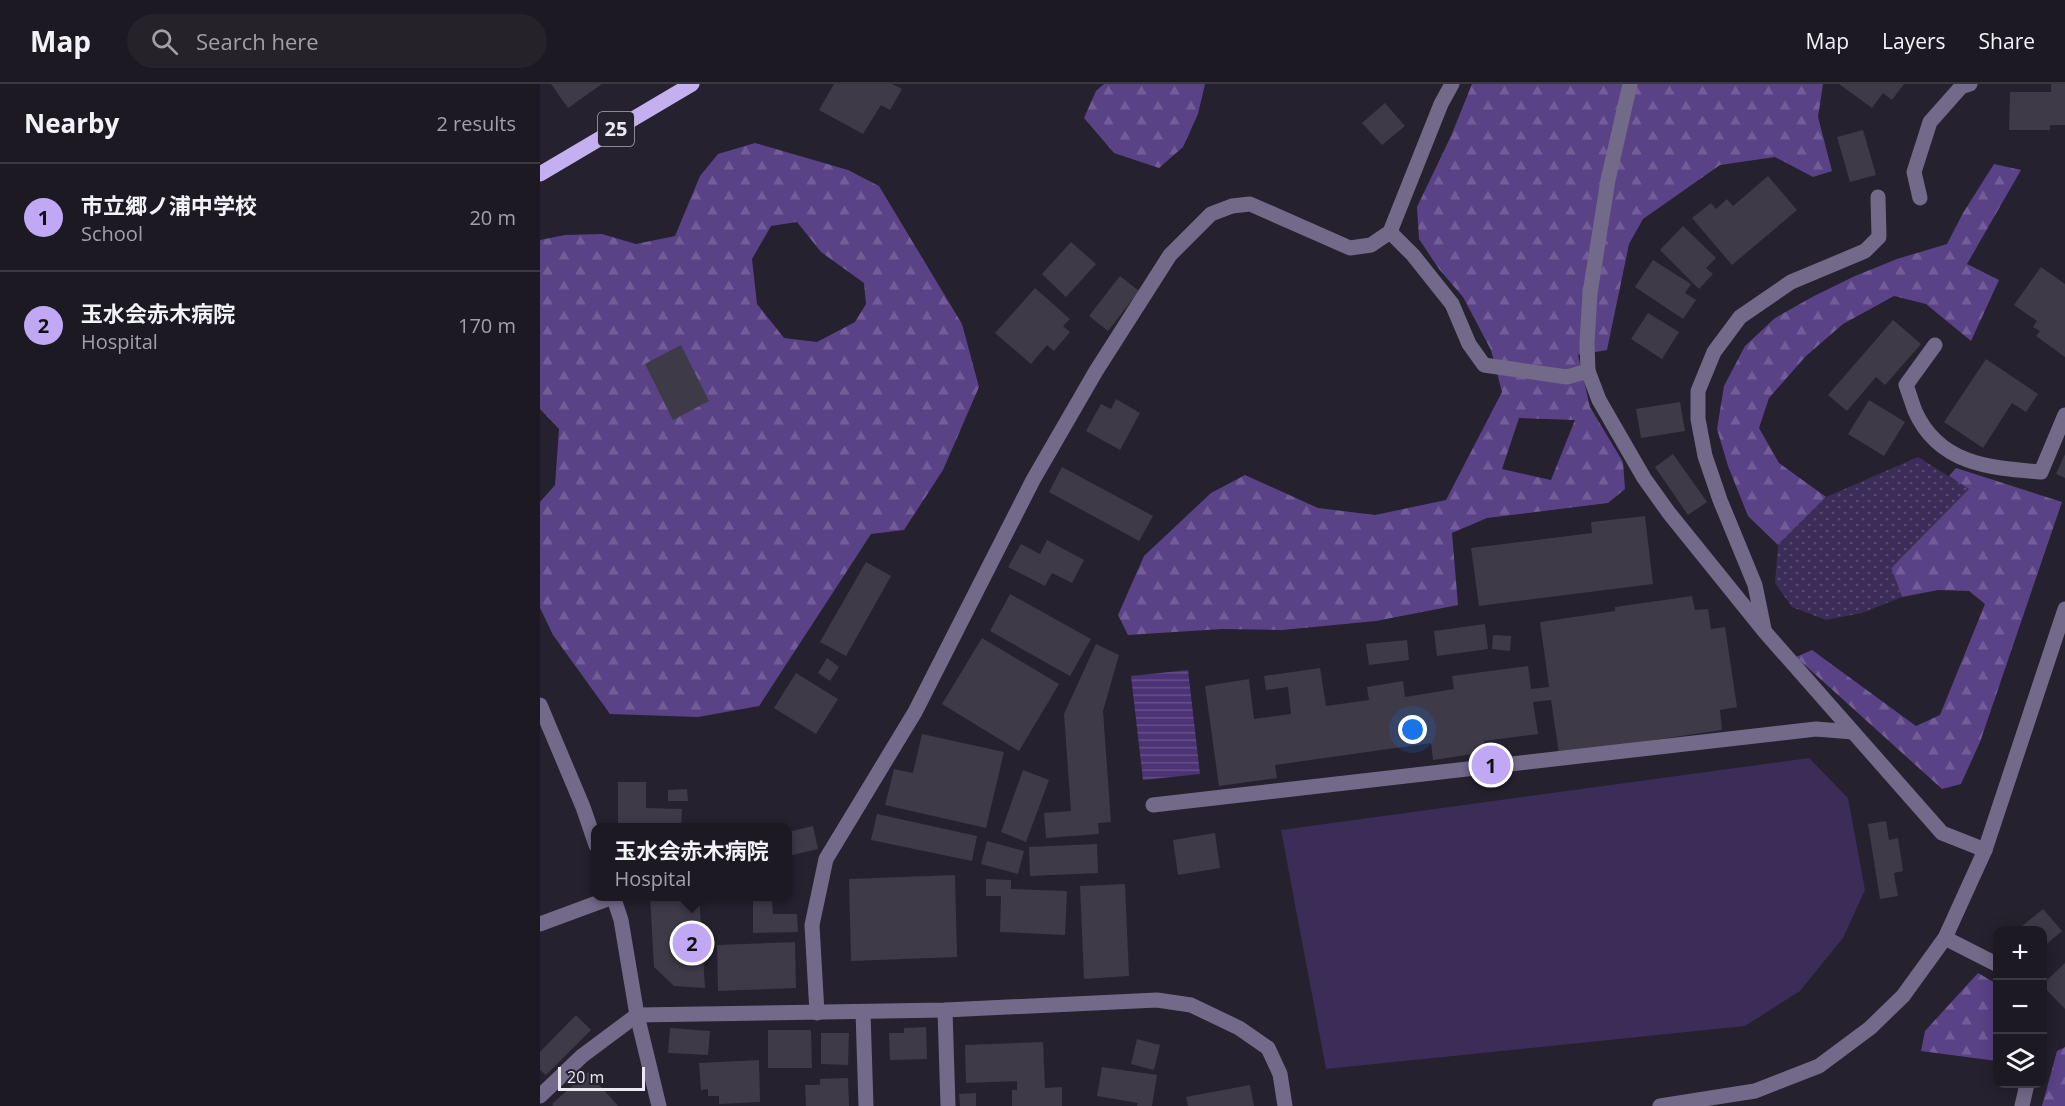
<!DOCTYPE html>
<meta charset="utf-8">
<style>
:root{--surface:#1c1922;--page:#25222a;--text:#f1f3f6;--muted:#a0a0a5;--line:#3a3840;--accent:#c0a8f4}
body{margin:0;font-family:"Open Sans","Noto Sans JP",sans-serif;background:var(--page);color:var(--text)}
.controls{position:absolute;right:18px;bottom:18px;display:grid;overflow:hidden;border-radius:12px;box-shadow:0 3px 15px #0003}
.controls button{width:54px;height:54px;display:grid;place-items:center;padding:0;border:0;border-bottom:2px solid var(--line);background:var(--surface);color:var(--text);font:30px sans-serif}
.scale{position:absolute;left:18px;bottom:15px;width:87px;box-sizing:border-box;padding-left:6px;border:3px solid #ebe8f1;border-top:0;font-size:16px;line-height:21px;white-space:nowrap;color:#ebe8f1;-webkit-text-stroke:4px #25212e;paint-order:stroke}
.you{position:absolute;left:873px;top:646px;width:21px;height:21px;margin:-15px;border:4px solid #fff;border-radius:50%;background:#1a73e8;box-shadow:0 0 0 9px #1a73e833}
.badge{display:grid;place-items:center;width:39px;height:39px;border-radius:50%;background:var(--accent);color:#111;font-size:20px;font-weight:700}
.pin{position:absolute;translate:-50% -50%;border:3px solid #fff;box-shadow:0 2px 6px #0006}
.popup{position:absolute;left:51px;top:739px;width:201px;height:78px;box-sizing:border-box;display:grid;place-content:center;border-radius:12px;background:var(--surface);filter:drop-shadow(0 2px 4px #0005);font-size:20px;white-space:nowrap;color:var(--muted)}
.popup b{font-size:22px;color:var(--text)}
.popup::after{content:'';position:absolute;left:50%;top:100%;margin-left:-12px;border:12px solid transparent;border-top-color:var(--surface)}
.list{margin:0;padding:0;list-style:none}
h2{display:flex;justify-content:space-between;align-items:center;height:78px;margin:0;padding:0 24px;font-size:26px}
h2 small{font-size:20px;font-weight:400;color:var(--muted)}
.list li{display:grid;grid-template-columns:39px 1fr auto;gap:18px;align-items:center;box-sizing:border-box;height:108px;padding:0 24px;border-top:2px solid var(--line)}
.list b{display:block;font-size:22px;white-space:nowrap}
.list p{margin:0;font-size:20px;white-space:nowrap;color:var(--muted)}
.list em{font-size:20px;font-style:normal;color:var(--muted)}
.icon{flex:none;width:33px;height:33px;fill:none;stroke:currentColor;stroke-width:2;stroke-linecap:round;stroke-linejoin:round}
.map{position:relative;flex:none;width:1525px;height:1022px;overflow:hidden}
header{display:flex;align-items:center;gap:36px;box-sizing:border-box;height:84px;padding:0 30px;background:var(--surface);border-bottom:2px solid var(--line)}
header strong{font-size:28px}
nav{display:flex;gap:33px;margin-inline-start:auto;font-size:21px}
.search{width:420px;height:54px;background:var(--page);display:flex;align-items:center;gap:15px;box-sizing:border-box;padding:0 21px;border-radius:33px;color:var(--muted);font-size:22px}
main{display:flex}
aside{flex:1;background:var(--surface)}
.map>svg:first-child{display:block}
</style>
<header>
<strong>Map</strong>
<div class="search"><svg class="icon" aria-label="search" viewBox="0 0 24 24"><circle cx="10" cy="10" r="6"/><path d="M15 15l6 6"/></svg>Search here</div>
<nav><a>Map</a><a>Layers</a><a>Share</a></nav>
</header>
<main>
<aside>
<h2>Nearby<small>2 results</small></h2>
<ul class="list">
<li><span class="badge">1</span><div><b>市立郷ノ浦中学校</b><p>School</p></div><em>20 m</em></li>
<li><span class="badge">2</span><div><b>玉水会赤木病院</b><p>Hospital</p></div><em>170 m</em></li>
</ul>
</aside>
<div class="map">
<svg width="1525" height="1022" viewBox="0 0 1525 1022">
<defs>
<pattern id="forest-firs" width="22" height="20" patternUnits="userSpaceOnUse" patternTransform="scale(1.5)"><rect width="22" height="20" fill="#5a4286"/><path d="M5 1l3.5 6h-7zM16 11l3.5 6h-7z" fill="#725d98"/></pattern>
<pattern id="garden-dots" width="8" height="8" patternUnits="userSpaceOnUse" patternTransform="scale(1.5)"><rect width="8" height="8" fill="#3b2d57"/><path d="M2 2h.1M6 6h.1" fill="none" stroke="#584b70" stroke-width="1.8" stroke-linecap="round"/></pattern>
<pattern id="water-rules" width="6" height="5" patternUnits="userSpaceOnUse" patternTransform="scale(1.5)"><rect width="6" height="5" fill="#4b3375"/><path d="M0 2.5h6" fill="none" stroke="#655189"/></pattern>
</defs>
<rect width="100%" height="100%" fill="#25212e"/>
<path fill="#3b2d57" d="M1269,674L1308,714L1325,806L1303,854L1260,907L1205,942L786,985L741,746Z"/>
<g fill="url(#forest-firs)" fill-rule="evenodd">
<path d="M564,0H665L658,30L643,63L619,84L574,69L544,34L556,7Z"/>
<path d="M932,0H1283L1278,33L1292,87L1273,93L1235,73L1180,81L1103,135L1089,160L1067,266L1038,271L1050,323L1083,378L1085,405L1068,419L947,434L912,449L918,521L836,537L742,546L682,545L588,551L578,531L604,472L671,409L705,391L778,424L835,431L906,416L962,308L951,266L923,213L899,185L879,155L877,123L911,52ZM979,334L1035,336L1011,396L962,385Z"/>
<path d="M215,59L308,86L339,102L422,240L439,303L403,386L364,446L331,450L219,622L158,633L70,630L13,551L0,524V418L15,401L19,345L0,325V156L25,151L62,150L96,160L135,152L160,92L178,70ZM257,138L281,168L324,199L326,220L315,238L277,258L244,254L217,220L212,175L231,142Z"/>
<path d="M1454,80L1481,86L1427,180L1459,196L1431,257L1386,220L1354,212L1303,240L1266,272L1229,314L1219,344L1239,379L1286,413L1238,461L1208,432L1188,382L1177,345L1184,302L1205,262L1235,234L1274,212L1315,192L1357,175L1407,160L1423,129Z"/>
<path d="M1416,384L1522,418L1440,658L1421,700L1402,705L1256,573L1272,566L1376,642L1400,631L1445,520L1429,507L1398,506L1362,513L1351,484L1428,405L1409,392Z"/>
<path d="M1438,889L1457,900V977L1381,967L1385,947Z"/>
<path d="M1525,963V1022H1502L1517,967Z"/>
</g>
<path fill="url(#garden-dots)" d="M1378,373L1429,405L1351,484L1362,513L1322,529L1286,536L1252,523L1235,499L1238,461L1286,413Z"/>
<path fill="url(#water-rules)" d="M648,586L660,690L603,696L591,592Z"/>
<g fill="#3e3a48">
<path d="M11,0H62L28,24Z"/>
<path d="M294,0H352L362,5L350,26L341,21L323,50L279,26Z"/>
<path d="M1299,0H1364L1352,16L1343,9L1332,24Z"/>
<path d="M1511,0H1525V41H1510V46H1469L1470,8H1511Z"/>
<path d="M845,19L865,42L842,61L822,39Z"/>
<path d="M1323,46L1336,91L1310,98L1297,53Z"/>
<path d="M1228,92L1257,126L1192,181L1152,134L1171,119L1176,125L1187,115L1193,122Z"/>
<path d="M1143,142L1176,174L1166,184L1173,190L1159,205L1120,166Z"/>
<path d="M531,158L556,180L526,213L502,190Z"/>
<path d="M1113,176L1151,200L1145,209L1156,216L1143,235L1095,203Z"/>
<path d="M1501,183L1525,200V273L1496,252L1500,247L1493,243L1497,237L1474,221Z"/>
<path d="M580,192L599,207L568,247L549,232Z"/>
<path d="M495,204L530,235L523,242L530,248L514,267L507,261L491,280L455,249Z"/>
<path d="M1108,229L1139,248L1122,275L1091,255Z"/>
<path d="M1353,236L1381,260L1345,301L1336,293L1307,327L1288,311Z"/>
<path d="M141,261L169,317L133,336L105,280Z"/>
<path d="M1446,275L1498,310L1486,328L1472,319L1443,364L1404,338Z"/>
<path d="M576,315L600,329L580,366L546,347L561,320L571,325Z"/>
<path d="M1329,316L1365,338L1344,372L1308,350Z"/>
<path d="M1140,318L1145,347L1101,354L1096,325Z"/>
<path d="M1133,370L1167,418L1148,431L1115,383Z"/>
<path d="M1525,370V394L1516,390Z"/>
<path d="M522,383L613,432L599,457L509,408Z"/>
<path d="M1105,432L1113,500L939,522L931,464L1052,449L1051,438Z"/>
<path d="M507,456L544,476L532,499L512,489L505,502L468,483L481,460L500,470Z"/>
<path d="M326,478L351,492L306,572L280,558Z"/>
<path d="M470,510L551,555L530,592L450,547Z"/>
<path d="M1152,512L1155,526L1168,525L1171,545L1185,543L1197,623L1180,626L1182,646L1019,670L1011,616L993,618L998,650L944,657L946,668L893,676L891,659L735,681L737,694L679,702L665,602L709,595L714,635L751,630L748,603L726,606L724,592L780,584L786,622L829,616L827,603L863,597L865,613L914,605L912,592L988,582L991,605L1009,603L1000,538L1075,527V523Z"/>
<path d="M945,540L948,565L897,572L894,547Z"/>
<path d="M953,551L971,552L970,567L952,565Z"/>
<path d="M442,554L519,600L479,667L402,620Z"/>
<path d="M867,556L869,576L829,581L826,560Z"/>
<path d="M556,560L579,571L563,627L571,738L558,739L559,750L506,754L504,729L531,727L524,630Z"/>
<path d="M287,574L299,583L290,597L278,589Z"/>
<path d="M256,589L298,615L276,650L234,624Z"/>
<path d="M382,650L464,668L446,744L345,721L354,685L373,689Z"/>
<path d="M483,686L509,696L486,758L461,748Z"/>
<path d="M78,698H106V724L142,725L141,744H78Z"/>
<path d="M147,705L148,717H128V706Z"/>
<path d="M337,730L437,752L432,777L331,756Z"/>
<path d="M1346,737L1349,756L1358,754L1363,787L1354,789L1358,812L1340,815L1328,740Z"/>
<path d="M273,742L278,765L248,772V748Z"/>
<path d="M675,749L680,784L638,791L633,756Z"/>
<path d="M447,757L484,767L478,790L441,780Z"/>
<path d="M557,760L558,789L490,792L489,763Z"/>
<path d="M415,791L417,873L311,877L309,795Z"/>
<path d="M446,795L471,796V805L527,807L525,851L460,848L461,812H446Z"/>
<path d="M585,800L589,892L544,895L540,802Z"/>
<path d="M110,812H159L165,904L134,902L114,883Z"/>
<path d="M232,816L233,830H257L258,848L213,849V817Z"/>
<path d="M1503,825L1522,847L1502,864V846H1477Z"/>
<path d="M255,858L256,904L178,907L177,861Z"/>
<path d="M1525,879V925L1502,901Z"/>
<path d="M36,931L51,946L6,991L0,986V968Z"/>
<path d="M386,943L387,975L350,976L349,949H364V944Z"/>
<path d="M130,944L170,947L168,971L128,969Z"/>
<path d="M228,946H271L272,984H228Z"/>
<path d="M281,949H309L308,981L281,980Z"/>
<path d="M597,955L620,961L614,986L591,980Z"/>
<path d="M503,958L505,1004L522,1003V1022H472V1006H477V997L426,999L425,961Z"/>
<path d="M219,976L220,1018L179,1020V1012H168V1005L161,1006L159,979Z"/>
<path d="M562,983L617,991L612,1022H597L598,1019L557,1012Z"/>
<path d="M48,988L78,1022H14L12,1020Z"/>
<path d="M308,994L309,1022H266L265,1001H280V995Z"/>
<path d="M710,1001L714,1022H648L646,1013Z"/>
<path d="M436,1009V1022H420L419,1010Z"/>
</g>
<g fill="none" stroke-linecap="round" stroke-linejoin="round">
<g stroke="#736a89" stroke-width="15">
<path d="M1090,0L1068,96L1050,209L1047,259L1048,287L1059,316L1104,394L1129,429L1225,548L1402,749L1445,766"/>
<path d="M1380,114L1374,88L1390,38L1421,3L1430,0"/>
<path d="M850,148L873,171L912,220L929,260L944,281L1027,293L1048,287"/>
<path d="M1395,261L1366,301C1369,309 1372,319 1375,327C1399,381 1451,384 1501,388L1525,331"/>
<path d="M1224,545L1215,501L1180,416L1165,372L1158,335V307L1174,268L1200,233L1251,198L1325,167L1339,153L1338,113"/>
<path d="M0,621L43,723L56,761"/>
<path d="M613,721L1276,645L1313,648"/>
<path d="M73,812L81,836L97,931L119,1022"/>
<path d="M0,840L73,813"/>
<path d="M1405,854L1458,881"/>
<path d="M405,926L408,1022"/>
<path d="M323,928L326,1022"/>
<path d="M277,929L272,841L286,775L375,628L493,396L556,287L630,171L671,130L692,122L710,120L810,164L831,161L850,148L901,20L912,0"/>
<path d="M0,1012L42,972L97,931L405,926L617,916L651,921L699,944L728,964L740,990L745,1022"/>
<path d="M1120,1022L1215,1007L1279,982L1330,944L1363,912L1405,854L1445,766L1525,525"/>
<path d="M1482,1022L1487,1000"/>
</g>
<path stroke="#c4b0f1" stroke-width="15" d="M0,90L152,0"/>
</g>
<g text-anchor="middle" stroke-width="6" stroke-linejoin="round" paint-order="stroke">
<rect fill="#25212e" stroke="#b0acb6" stroke-width="1.5" x="58" y="28" width="36" height="34" rx="4.5"/>
<g font-size="20" font-weight="bold" fill="#ebe8f1">
<text x="76" y="52">25</text>
</g>
</g>
</svg>
<div class="controls">
<button>+</button>
<button>−</button>
<button><svg class="icon" aria-label="layers" viewBox="0 0 24 24"><path d="M12 4l9 5-9 5-9-5zM3 14l9 5 9-5"/></svg></button>
</div>
<div class="scale">20 m</div>
<div class="you"></div>
<div class="pin badge" style="left:951px;top:681px">1</div>
<div class="pin badge" style="left:152px;top:859px">2</div>
<div class="popup"><b>玉水会赤木病院</b>Hospital</div>
</div>
</main>
